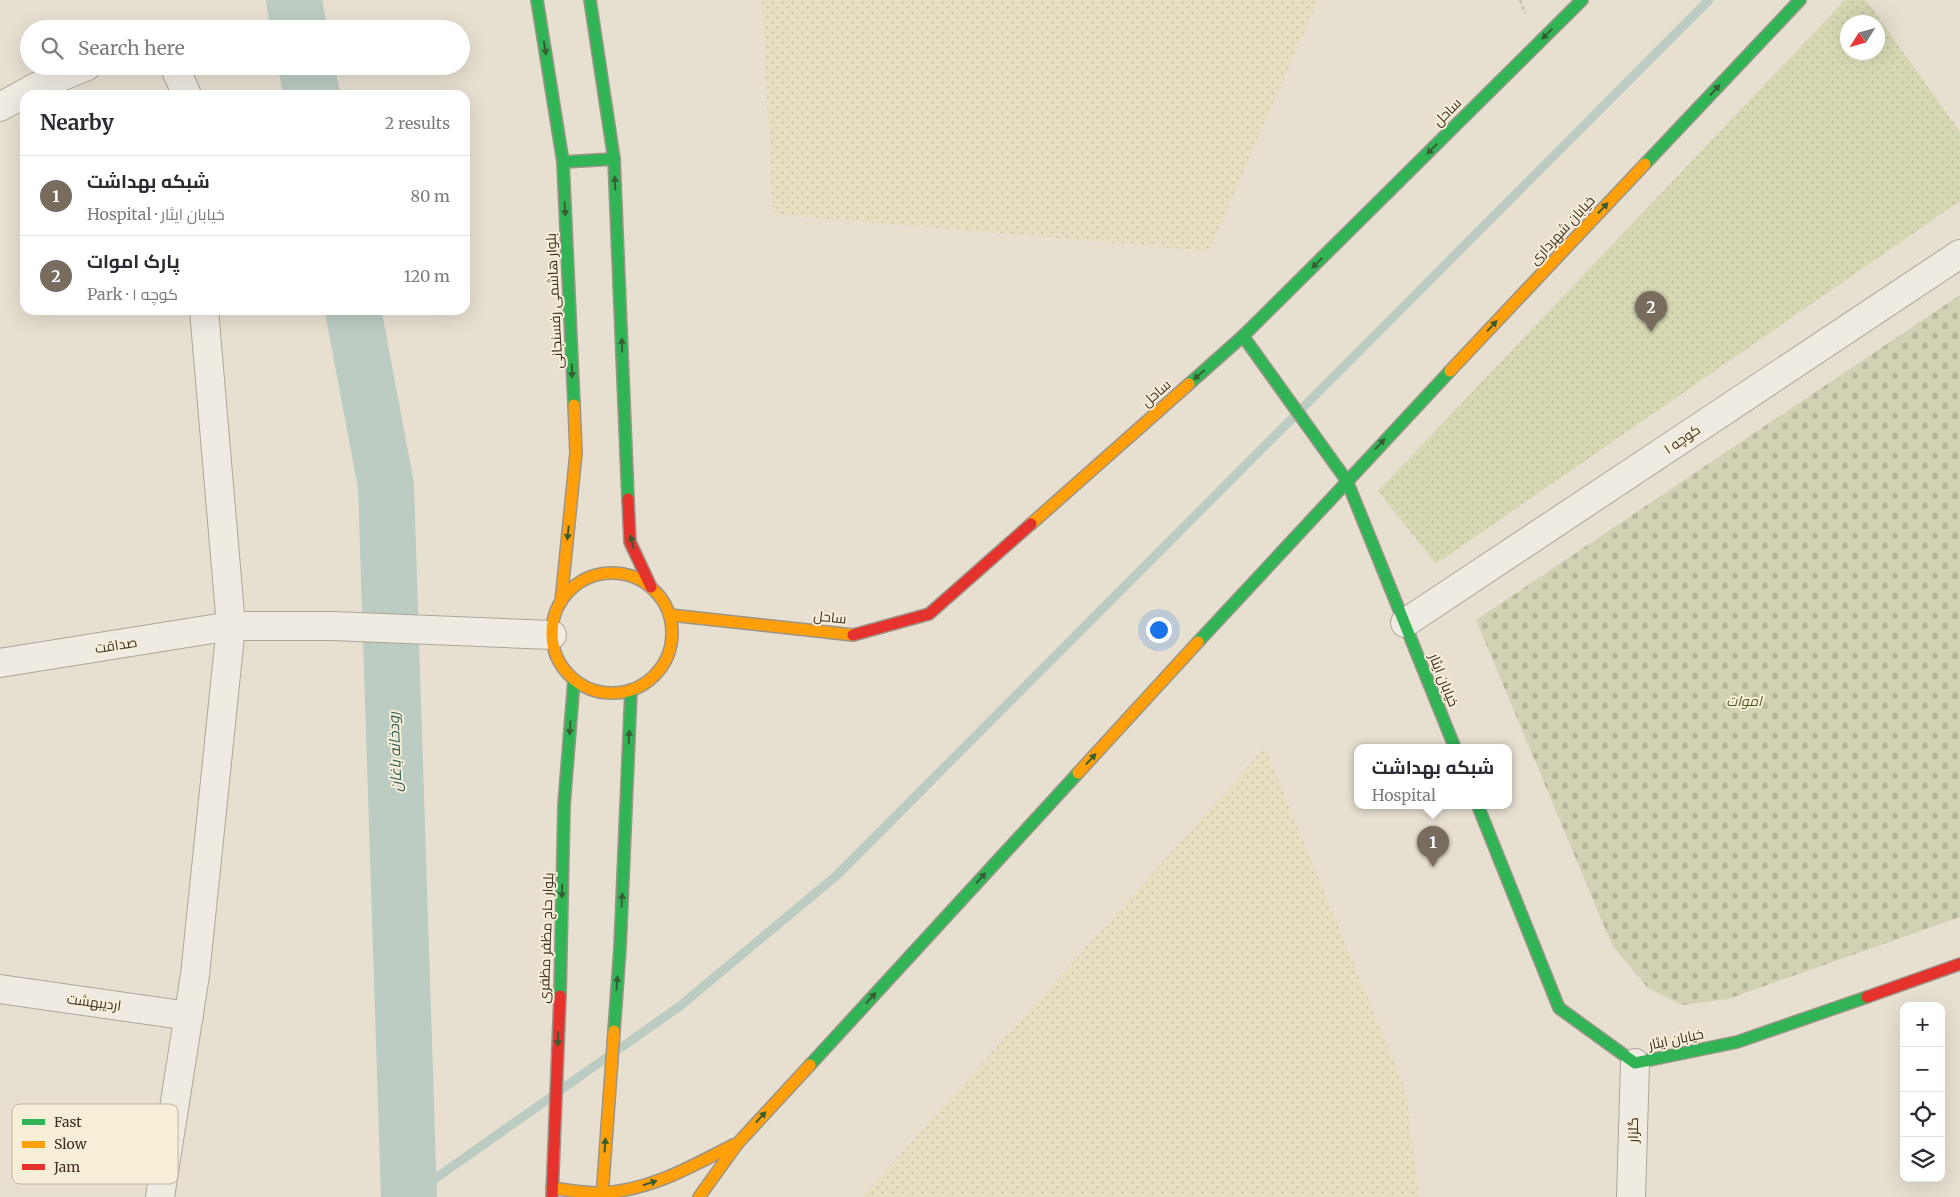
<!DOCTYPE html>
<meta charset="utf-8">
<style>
:root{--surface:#fff;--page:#f7f7f7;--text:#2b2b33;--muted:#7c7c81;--line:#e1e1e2;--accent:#786c5e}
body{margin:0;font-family:Merriweather,Cairo,serif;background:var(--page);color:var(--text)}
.controls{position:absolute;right:15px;bottom:15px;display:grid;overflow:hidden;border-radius:10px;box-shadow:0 5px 20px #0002}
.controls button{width:45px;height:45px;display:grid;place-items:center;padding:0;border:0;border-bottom:1px solid var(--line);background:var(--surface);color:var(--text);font:25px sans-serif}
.compass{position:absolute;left:1840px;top:15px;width:45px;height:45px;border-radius:50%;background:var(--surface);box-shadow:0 5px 20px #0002;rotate:233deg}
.you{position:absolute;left:1158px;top:629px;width:18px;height:18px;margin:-12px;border:4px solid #fff;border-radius:50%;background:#1a73e8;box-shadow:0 0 0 8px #1a73e833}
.badge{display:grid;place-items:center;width:32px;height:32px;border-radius:50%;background:var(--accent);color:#fff;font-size:16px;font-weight:700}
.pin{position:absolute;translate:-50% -41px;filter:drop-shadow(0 1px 2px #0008)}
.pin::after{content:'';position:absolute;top:26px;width:18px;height:15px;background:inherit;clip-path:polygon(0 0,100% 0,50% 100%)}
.popup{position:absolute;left:1354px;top:744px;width:158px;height:65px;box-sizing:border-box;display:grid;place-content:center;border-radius:10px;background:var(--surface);filter:drop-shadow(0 1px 4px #0005);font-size:16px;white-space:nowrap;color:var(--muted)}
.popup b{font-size:19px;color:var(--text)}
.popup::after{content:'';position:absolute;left:50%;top:100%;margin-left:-10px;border:10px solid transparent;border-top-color:var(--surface)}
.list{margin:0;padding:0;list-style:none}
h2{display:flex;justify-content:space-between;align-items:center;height:65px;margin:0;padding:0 20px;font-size:21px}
h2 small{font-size:16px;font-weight:400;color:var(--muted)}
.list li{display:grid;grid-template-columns:32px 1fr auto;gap:15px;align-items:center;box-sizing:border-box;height:80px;padding:0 20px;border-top:1px solid var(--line)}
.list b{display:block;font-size:19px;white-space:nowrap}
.list p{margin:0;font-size:16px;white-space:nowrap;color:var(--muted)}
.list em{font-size:16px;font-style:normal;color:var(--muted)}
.icon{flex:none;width:28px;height:28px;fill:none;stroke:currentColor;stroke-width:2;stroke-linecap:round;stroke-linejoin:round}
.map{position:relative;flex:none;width:1960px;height:1197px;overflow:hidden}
.search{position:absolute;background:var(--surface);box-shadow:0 5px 20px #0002;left:20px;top:20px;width:450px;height:55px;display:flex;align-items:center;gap:12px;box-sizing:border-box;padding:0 18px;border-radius:28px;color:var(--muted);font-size:19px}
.panel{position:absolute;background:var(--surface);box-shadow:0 5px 20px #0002;left:20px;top:90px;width:450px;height:225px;border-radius:15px}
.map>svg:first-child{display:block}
</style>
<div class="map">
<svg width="1960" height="1197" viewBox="0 0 1960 1197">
<defs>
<pattern id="farmland-dots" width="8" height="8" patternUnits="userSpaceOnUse" patternTransform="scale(1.25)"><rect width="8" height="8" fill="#e6dfc2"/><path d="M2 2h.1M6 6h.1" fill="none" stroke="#c6c0a6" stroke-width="1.8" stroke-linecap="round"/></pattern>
<pattern id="cemetery-stones" width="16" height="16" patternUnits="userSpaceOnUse" patternTransform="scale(1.25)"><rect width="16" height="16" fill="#d1d1b3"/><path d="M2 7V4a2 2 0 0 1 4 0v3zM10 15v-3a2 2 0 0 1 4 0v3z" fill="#b4b49a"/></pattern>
<pattern id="park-dots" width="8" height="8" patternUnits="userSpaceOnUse" patternTransform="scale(1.25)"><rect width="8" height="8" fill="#d6d7b3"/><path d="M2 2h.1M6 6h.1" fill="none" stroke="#b9b99a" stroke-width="1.8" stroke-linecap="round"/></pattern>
</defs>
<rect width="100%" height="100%" fill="#e7e0d1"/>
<g fill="url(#farmland-dots)">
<path d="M762,0H1318L1209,251L773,214Z"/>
<path d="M1265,748L1406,1091L1419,1197H862Z"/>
</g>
<path fill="url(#cemetery-stones)" d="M1960,295V917L1728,999L1682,1005L1648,988L1612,945L1476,620Z"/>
<path fill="url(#park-dots)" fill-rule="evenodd" d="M1845,0H1866L1960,132V201L1436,564L1378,491ZM1848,22H1878V52H1848Z"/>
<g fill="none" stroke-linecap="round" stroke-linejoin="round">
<g stroke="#bcccc2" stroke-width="9">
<path d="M619,1049L680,1006L836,876L1709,0"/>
<path d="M562,1089L606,1058"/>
<path d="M409,1197L551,1097"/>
</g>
<g stroke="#bcccc2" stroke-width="56">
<path d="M294,0L299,29"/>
<path d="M306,66L312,95"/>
<path d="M353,310L386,486L409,1197"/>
</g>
<defs>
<g id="street">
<path d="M174,66L187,95"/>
<path d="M0,107L36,87L87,66"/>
<path d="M1405,623L1960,254"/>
<path d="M0,663L231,626H333L552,635"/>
<path d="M0,989L189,1016"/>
<path d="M160,1197L195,975L231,626L204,310"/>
<path d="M1631,1197L1635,1063"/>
</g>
<g id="fast">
<path d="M537,0L563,162L574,405"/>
<path d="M590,0L614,159L628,499"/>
<path d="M563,162L614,159"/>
<path d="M1645,164L1800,0"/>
<path d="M1243,336L1347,481L1455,748"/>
<path d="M1189,384L1243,336L1582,0"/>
<path d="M1198,642L1450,371"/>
<path d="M1478,806L1559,1008L1635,1063L1737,1042L1867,997"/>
<path d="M560,996L564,805L574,680"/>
<path d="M614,1031L620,948L631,690"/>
<path d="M810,1065L1078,773"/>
</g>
<g id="slow">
<path d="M1450,371L1645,164"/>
<path d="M1031,524L1189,384"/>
<circle cx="612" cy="633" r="60"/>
<path d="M561,602L576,453L574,405"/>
<path d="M670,615L853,635"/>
<path d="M1078,773L1198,642"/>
<path d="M552,1188C567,1190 583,1193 598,1193C647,1192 691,1167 733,1145"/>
<path d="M602,1197L614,1031"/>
<path d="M699,1197L738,1143L810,1065"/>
</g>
<g id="jam">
<path d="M628,499L630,542L651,587"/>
<path d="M853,635L929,614L1031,524"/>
<path d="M1867,997L1960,964"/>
<path d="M552,1197L560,996"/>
</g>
</defs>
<use href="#street" stroke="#ada599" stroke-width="30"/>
<use href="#fast" stroke="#9c958a" stroke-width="14"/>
<use href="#slow" stroke="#9c958a" stroke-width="14"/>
<use href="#jam" stroke="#9c958a" stroke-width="14"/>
<path stroke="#c8c2b9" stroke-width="3" stroke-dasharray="4 2.5" stroke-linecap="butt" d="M1520,0L1525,13"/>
<use href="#street" stroke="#efebe3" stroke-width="28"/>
<use href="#fast" stroke="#30b455" stroke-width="11"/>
<use href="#slow" stroke="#ff9f0a" stroke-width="11"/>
<use href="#jam" stroke="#e5322d" stroke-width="11"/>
</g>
<defs><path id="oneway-solid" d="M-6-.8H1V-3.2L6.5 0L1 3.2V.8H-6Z" transform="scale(1.25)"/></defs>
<g fill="#385d33">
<use href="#oneway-solid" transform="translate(1547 34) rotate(136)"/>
<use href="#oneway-solid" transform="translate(545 48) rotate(81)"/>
<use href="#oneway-solid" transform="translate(1715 90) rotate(-47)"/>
<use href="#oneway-solid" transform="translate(1432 149) rotate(135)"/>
<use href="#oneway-solid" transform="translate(615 183) rotate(-92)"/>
<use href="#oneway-solid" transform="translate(1603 208) rotate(-47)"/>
<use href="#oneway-solid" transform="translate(565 209) rotate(87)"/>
<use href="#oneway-solid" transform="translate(1317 263) rotate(135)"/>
<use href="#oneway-solid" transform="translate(1492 326) rotate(-47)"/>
<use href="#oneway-solid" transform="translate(622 345) rotate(-92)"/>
<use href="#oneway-solid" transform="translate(572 371) rotate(87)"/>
<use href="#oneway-solid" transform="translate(1199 375) rotate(139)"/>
<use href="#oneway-solid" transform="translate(1380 444) rotate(-47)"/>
<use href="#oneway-solid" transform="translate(568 533) rotate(96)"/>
<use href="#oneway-solid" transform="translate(632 542) rotate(-103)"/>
<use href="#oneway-solid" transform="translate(570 728) rotate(94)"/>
<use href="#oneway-solid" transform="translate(629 737) rotate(-87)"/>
<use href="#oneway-solid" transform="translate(1091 759) rotate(-47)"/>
<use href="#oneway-solid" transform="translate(981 878) rotate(-47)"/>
<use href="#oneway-solid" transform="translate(562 891) rotate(91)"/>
<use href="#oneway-solid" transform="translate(622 900) rotate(-87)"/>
<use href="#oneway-solid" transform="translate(617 983) rotate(-86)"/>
<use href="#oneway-solid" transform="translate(871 998) rotate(-47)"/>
<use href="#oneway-solid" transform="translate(558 1039) rotate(92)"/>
<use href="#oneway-solid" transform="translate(761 1117) rotate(-47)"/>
<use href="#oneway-solid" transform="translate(605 1145) rotate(-86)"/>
<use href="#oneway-solid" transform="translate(650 1183) rotate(-17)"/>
</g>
<g text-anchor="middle" stroke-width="4" stroke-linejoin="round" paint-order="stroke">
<g font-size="14" fill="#3d2e20" stroke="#f7eed8">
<text transform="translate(1447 112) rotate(-45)" y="5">ساحل</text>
<text transform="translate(1562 230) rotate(-47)" y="5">خیابان شهرداری</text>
<text transform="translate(554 301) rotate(-93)" y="5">بلوار هاشمی رفسنجانی</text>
<text transform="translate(1156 393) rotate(-41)" y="5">ساحل</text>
<text transform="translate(1682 439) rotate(-34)" y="5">کوچه ۱</text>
<text transform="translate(830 617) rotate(6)" y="5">ساحل</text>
<text transform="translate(116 645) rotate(-9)" y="5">صداقت</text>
<text transform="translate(1444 680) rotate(68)" y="5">خیابان ایثار</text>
<text transform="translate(546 938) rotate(-88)" y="5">بلوار حاج مظفر مظفری</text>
<text transform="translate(94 1002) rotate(8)" y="5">اردیبهشت</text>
<text transform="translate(1676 1039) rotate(-12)" y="5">خیابان ایثار</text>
<text transform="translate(1633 1130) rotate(-89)" y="5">گلزار</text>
</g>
<g font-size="14" font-style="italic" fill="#4d5a26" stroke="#f7eed8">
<text x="1744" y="706">اموات</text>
</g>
<g font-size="15" font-style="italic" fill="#2f5d5a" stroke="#f7eed8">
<text transform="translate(395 752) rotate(-92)" y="5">رودخانه باغان</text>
</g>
</g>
<rect x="12" y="1104" width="166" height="80" rx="8" fill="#f7eed8" stroke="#bfb4a1" stroke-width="1"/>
<rect x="22" y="1119" width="23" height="6" fill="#30b455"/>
<rect x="22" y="1141" width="23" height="7" fill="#ff9f0a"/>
<rect x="22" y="1164" width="23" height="6" fill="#e5322d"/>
<g font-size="14" fill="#3d2e20">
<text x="54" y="1127">Fast</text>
<text x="54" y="1149">Slow</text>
<text x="54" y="1172">Jam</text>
</g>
</svg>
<div class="controls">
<button>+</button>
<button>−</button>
<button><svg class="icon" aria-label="locate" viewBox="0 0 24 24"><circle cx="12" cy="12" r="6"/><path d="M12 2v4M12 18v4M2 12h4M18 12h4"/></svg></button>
<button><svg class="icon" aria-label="layers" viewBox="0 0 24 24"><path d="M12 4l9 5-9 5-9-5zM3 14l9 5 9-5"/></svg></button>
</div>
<svg class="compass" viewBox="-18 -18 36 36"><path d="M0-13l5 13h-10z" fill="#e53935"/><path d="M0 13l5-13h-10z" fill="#7c7c81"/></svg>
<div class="you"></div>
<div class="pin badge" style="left:1433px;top:867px">1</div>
<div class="popup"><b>شبکه بهداشت</b>Hospital</div>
<div class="pin badge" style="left:1651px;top:332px">2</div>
<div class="search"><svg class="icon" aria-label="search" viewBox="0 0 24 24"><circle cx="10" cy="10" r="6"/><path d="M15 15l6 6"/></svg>Search here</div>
<section class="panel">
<h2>Nearby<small>2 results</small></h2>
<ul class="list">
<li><span class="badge">1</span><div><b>شبکه بهداشت</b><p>Hospital · خیابان ایثار</p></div><em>80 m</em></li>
<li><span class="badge">2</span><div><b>پارک اموات</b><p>Park · کوچه ۱</p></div><em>120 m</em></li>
</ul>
</section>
</div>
